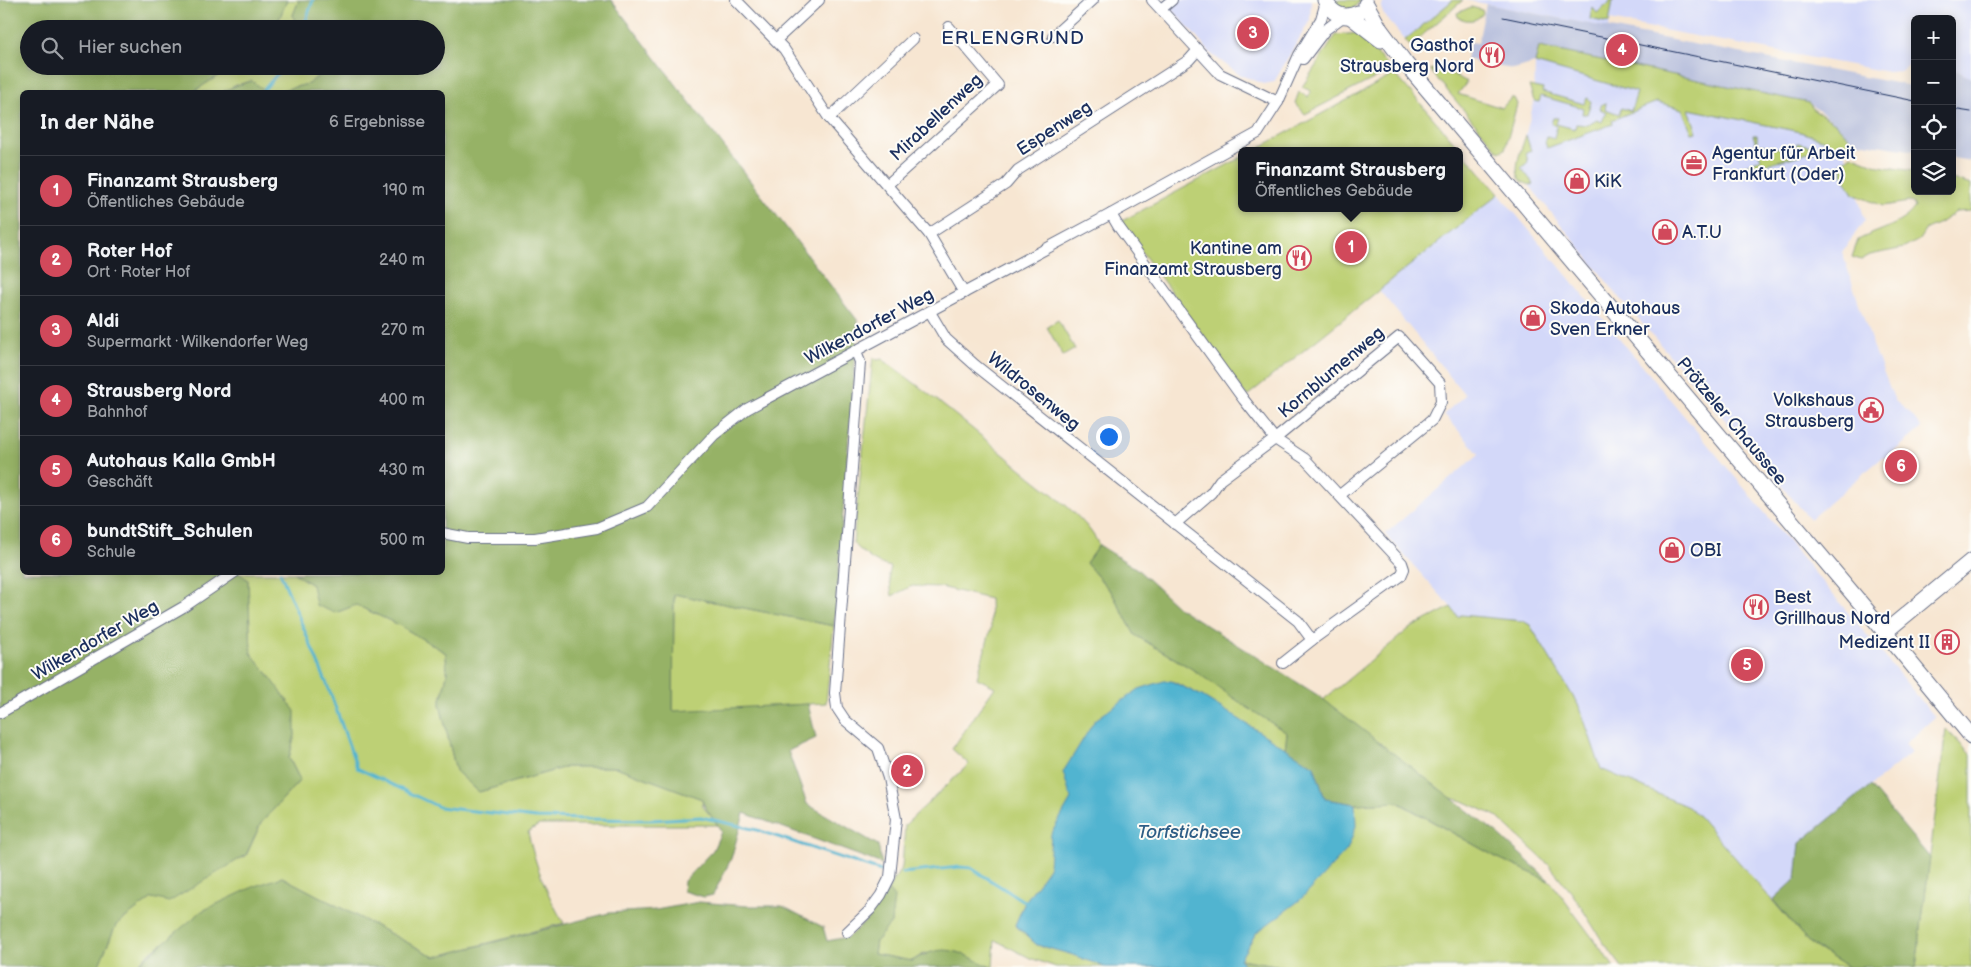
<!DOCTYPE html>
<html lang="de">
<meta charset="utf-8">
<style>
:root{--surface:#171b24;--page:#20242c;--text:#f1f3f6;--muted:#9ea1a6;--line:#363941;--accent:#d1495b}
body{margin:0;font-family:"Balsamiq Sans",sans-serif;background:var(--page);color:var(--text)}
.controls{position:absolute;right:15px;top:15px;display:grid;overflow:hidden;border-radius:8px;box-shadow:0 2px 12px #0003}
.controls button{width:45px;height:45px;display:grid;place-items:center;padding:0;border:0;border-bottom:1px solid var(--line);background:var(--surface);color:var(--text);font:25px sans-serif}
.you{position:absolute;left:1108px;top:436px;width:18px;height:18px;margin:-12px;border:4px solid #fff;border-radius:50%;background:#1a73e8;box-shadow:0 0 0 8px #1a73e833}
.badge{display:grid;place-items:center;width:32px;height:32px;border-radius:50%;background:var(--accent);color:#fff;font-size:16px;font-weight:700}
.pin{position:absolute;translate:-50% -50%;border:2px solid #fff;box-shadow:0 1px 5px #0006}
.popup{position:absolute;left:1238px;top:147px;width:225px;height:65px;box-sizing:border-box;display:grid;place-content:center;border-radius:8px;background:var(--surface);filter:drop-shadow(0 1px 4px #0005);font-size:16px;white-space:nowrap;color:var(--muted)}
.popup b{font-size:19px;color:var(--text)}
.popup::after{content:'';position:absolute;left:50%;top:100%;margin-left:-10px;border:10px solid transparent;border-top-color:var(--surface)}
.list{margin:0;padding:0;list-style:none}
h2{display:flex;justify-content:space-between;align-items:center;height:65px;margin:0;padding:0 20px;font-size:21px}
h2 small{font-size:16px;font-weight:400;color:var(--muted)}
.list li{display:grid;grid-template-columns:32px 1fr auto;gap:15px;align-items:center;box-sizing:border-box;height:70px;padding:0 20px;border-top:1px solid var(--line)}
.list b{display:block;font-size:19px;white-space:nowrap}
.list p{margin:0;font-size:16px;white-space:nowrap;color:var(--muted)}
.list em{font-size:16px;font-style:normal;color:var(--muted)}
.icon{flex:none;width:28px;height:28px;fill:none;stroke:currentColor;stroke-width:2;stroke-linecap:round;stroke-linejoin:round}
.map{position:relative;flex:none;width:1971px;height:967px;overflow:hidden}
.search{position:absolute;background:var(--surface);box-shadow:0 2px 12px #0003;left:20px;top:20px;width:425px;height:55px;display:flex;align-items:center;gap:12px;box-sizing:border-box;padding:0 18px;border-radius:28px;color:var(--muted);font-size:19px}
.panel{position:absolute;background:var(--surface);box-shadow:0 2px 12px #0003;left:20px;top:90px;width:425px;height:485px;border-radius:8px}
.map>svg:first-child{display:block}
</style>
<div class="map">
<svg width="1971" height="967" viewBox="0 0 1971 967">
<rect width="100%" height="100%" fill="#fdfcf7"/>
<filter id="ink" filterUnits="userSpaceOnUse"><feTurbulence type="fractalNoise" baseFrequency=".02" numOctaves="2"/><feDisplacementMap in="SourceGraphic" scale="10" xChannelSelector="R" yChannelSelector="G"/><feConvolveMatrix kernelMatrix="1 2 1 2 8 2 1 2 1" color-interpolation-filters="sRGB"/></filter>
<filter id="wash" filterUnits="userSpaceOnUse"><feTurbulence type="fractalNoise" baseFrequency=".0096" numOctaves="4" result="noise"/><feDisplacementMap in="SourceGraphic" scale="20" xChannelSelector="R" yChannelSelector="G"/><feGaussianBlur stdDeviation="1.12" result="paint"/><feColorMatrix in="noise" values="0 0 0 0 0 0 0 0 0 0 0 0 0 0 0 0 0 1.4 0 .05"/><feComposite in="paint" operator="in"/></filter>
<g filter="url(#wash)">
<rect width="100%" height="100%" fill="#f7e6d2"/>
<g fill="#d3d8f9">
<path d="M1182,0H1311L1310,20L1274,82L1264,84L1240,75L1211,54L1172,9Z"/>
<path d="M1384,0H1463L1410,46L1384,15L1381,8Z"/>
<path d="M1466,0H1971V78L1952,68V19H1915V57L1902,71L1888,72L1610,20L1609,28Z"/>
<path d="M1535,63L1844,138L1847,161L1865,220L1842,252L1872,343L1895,401L1909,412L1922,428L1885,459L1883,457L1810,519L1616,293L1517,170L1534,101Z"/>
<path d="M1499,194L1935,717L1905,744L1912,752L1801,843L1796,879L1773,900L1699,816L1688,807L1601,769L1580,708L1458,618L1451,607L1385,534L1479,454L1444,414L1465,395L1379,290Z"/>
</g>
<g fill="#bcc3de">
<path d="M1486,4L1911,86L1915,81V151L1852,141L1835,123L1809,103L1539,47L1535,63L1514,69L1475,63V61L1466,59L1470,42L1478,43Z"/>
<path d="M1952,68L1971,78V161L1952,158Z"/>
</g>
<g fill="#bdd074" stroke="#6c8069">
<path d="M287,0H299L293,15L297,29H275Z"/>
<path d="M1332,0H1360L1354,8L1341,10Z"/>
<path d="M1453,0H1463L1410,46L1405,40Z"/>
<path d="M1610,0H1613L1609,23L1590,19L1592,7L1597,13L1609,3Z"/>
<path d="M1471,7L1482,10L1483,13C1477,22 1466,22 1458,17L1457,13Z"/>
<path d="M1359,33L1391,70L1305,114L1295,103L1299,92L1308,97L1311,91L1302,87L1336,35Z"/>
<path d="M1539,47L1809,103L1815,111L1835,123L1852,141L1845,146L1829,149L1827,142L1822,139L1800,132L1689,109L1697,132L1692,133L1682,109L1657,102L1612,120L1613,124L1547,148L1545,142L1547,136L1554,138L1557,126L1551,124L1553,118H1558L1556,124L1575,129L1576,124L1588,125L1597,120L1602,122L1606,112L1600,109L1602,104L1606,103L1605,109L1619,114L1621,108L1631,111L1637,92L1535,63Z"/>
<path d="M233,66H321L326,70L308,84L274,92H267L251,81L237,85L222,92H193Z"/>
<path d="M1440,67L1467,82L1458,94L1502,108L1511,98H1514L1517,104L1505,149L1499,152L1430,70Z"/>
<path d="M1395,74L1499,194L1247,396L1120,222L1242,157V208H1460V151H1253Z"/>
<path d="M1529,86L1543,89L1542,92L1584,104L1587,98L1589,99L1591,102L1587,114H1582L1583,108L1541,96L1539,102L1534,101Z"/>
<path d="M1526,135L1531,151L1526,153L1528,162L1521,168L1534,184L1532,185C1506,182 1521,151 1526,135Z"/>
<path d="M1753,135H1757V144L1795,151L1797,143L1815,147L1816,151L1732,173L1731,171L1761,159Z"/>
<path d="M1851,155L1879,166L1915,171V191H1952V179L1971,185V211L1956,212L1940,223L1926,229L1919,240L1904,248L1870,255L1861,260L1852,257L1858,240C1877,230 1902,226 1915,207L1913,203L1909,202L1883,206L1853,194L1843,175L1841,163Z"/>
<path d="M1058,320L1075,349L1063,356L1047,327Z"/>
<path d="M873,357L877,360L882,359C932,395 979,434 1026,473C1050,493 1086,517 1099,545L1086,563L1112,593L1135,635L1192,669L1287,733L1285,749L1202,696L1172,681L1081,809L1049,868L1025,902L1015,925L1037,945L1070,954L1089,944L1180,967H1056L1030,958L995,940L993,967L925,953L912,961L874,954L876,941L891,923L888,890L902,867L905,825L969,764L952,749L995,687L977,678L991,628L990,599L940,587L912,586L892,596L889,575L891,567C875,564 865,555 853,543Z"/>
<path d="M238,573H294L312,585L335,613L356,605L399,625L446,653L447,675L440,704L456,771L479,792L566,767H616L702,799L703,807L719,825H539L528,832C534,862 548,898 564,923L435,957L282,877L154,949L134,967H98L116,925L152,898L246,856L261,823L300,780L289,758L295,735L268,674L251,654L248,580Z"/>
<path d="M674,594L834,626L826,703L673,712Z"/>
<path d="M1451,607L1458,617L1461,615L1523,621L1530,625L1580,708L1601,769L1688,807L1699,816L1810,944L1848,967H1622L1603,942L1572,893L1549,865L1496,816L1463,801L1428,792L1312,695L1323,700L1409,629Z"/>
<path d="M1946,729L1971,755V967H1916Z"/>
<path d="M1397,802L1496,857L1551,882L1614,967H1287L1240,959L1256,933L1287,909L1355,804Z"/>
</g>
<g fill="#96b266" stroke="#587062">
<path d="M0,0H287L275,29H29V66H233L193,92H22V572H238L248,580L251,653L268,674L295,711V735L289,758L300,780L261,823L246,855L169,902L152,898L116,925L98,967H0Z"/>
<path d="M299,0H611L858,321L834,626L674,594L673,711L808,704L816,738L788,751L807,804L878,845L882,864L744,813L731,859L713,895L704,897L683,891L684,881L713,850L721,832C716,819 705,812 702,799L616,767H566L479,792L456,771L440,704L447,675L446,653L399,625L356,605L335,613L316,605L312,585L294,573L442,572V92H274L308,84L326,70L321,66H436V29H297L293,15Z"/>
<path d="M252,81L267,92H222L237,85Z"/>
<path d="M1099,545L1137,569L1179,608L1319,696L1498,834L1551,882L1496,857L1398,802L1355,804L1325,799L1314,766L1285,749L1287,733L1245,706L1192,669L1135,635L1112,593L1086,563Z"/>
<path d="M1870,786L1930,858L1916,967H1848L1810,944L1773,900L1796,879L1800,843Z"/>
<path d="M282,877L435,957L609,913L656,910L699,902L747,906H782L823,927L827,941L848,937L870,917L888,890L894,897L891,923L876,941L874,954L912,961C946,941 958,952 991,967H134L202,911L253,887Z"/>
<path d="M1240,959L1287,967H1244Z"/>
</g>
<path fill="#51b4d0" stroke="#367297" d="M1164,681H1171L1202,696L1314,766L1325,799L1355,804L1356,826L1347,850L1300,900L1256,933L1240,959L1244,967H1105L1070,954L1037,945L1015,925L1025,902L1049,868L1051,834L1071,799L1063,772L1095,720L1139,689Z"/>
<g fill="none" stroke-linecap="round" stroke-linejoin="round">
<g stroke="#51b4d0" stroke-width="3">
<path d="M303,29L313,0"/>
<path d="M262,92L284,66"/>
<path d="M280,572L329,689L357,768L439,807L536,818L651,820L701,817L757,830L881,871"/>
<path d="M902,873L960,867L971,868L1025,902"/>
</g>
</g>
</g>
<g filter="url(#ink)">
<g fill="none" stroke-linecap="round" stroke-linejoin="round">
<defs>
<g id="street">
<path d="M736,0L784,49L829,118L929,234L964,293"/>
<path d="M1152,0L1220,74L1278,102"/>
<path d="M1161,9L1172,0"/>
<path d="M1053,36L1093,0"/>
<path d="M776,40L819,0"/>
<path d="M1303,59L1325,30L1344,16"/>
<path d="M829,118L913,39"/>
<path d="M888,184L998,85L949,27"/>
<path d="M929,234L1006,184L1018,170L1189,60L1197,51"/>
<path d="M930,312L946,339L975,365L1298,621L1312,640L1401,576L1404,569L1402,563L1305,459L1275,439L1244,400L1118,226L1111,214"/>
<path d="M1175,524L1211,493L1220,480L1275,439L1399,337L1440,383L1441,402L1432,420L1340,495"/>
<path d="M442,533L468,538H535L597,528L647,507L714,435L747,409L1111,214L1258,133L1278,102L1299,55L1321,19L1326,2"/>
<path d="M1283,663L1312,640"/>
<path d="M0,713L185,606L235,572"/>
<path d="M847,932L870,910L881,895L890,877L896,819L888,778L878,748L845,720L837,708L835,693L860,362L856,352"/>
</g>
<g id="secondary">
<path d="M1325,0C1331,14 1344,20 1358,13"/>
<path d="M1366,4L1380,29L1406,64L1885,632L1971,736"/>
<path d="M1350,16L1381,40"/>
<path d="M1885,632L1971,561"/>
</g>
</defs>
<use href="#street" stroke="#686f87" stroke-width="12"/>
<use href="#secondary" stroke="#686f87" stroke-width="17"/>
<use href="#street" stroke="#fff" stroke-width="10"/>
<use href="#secondary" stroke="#fff" stroke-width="15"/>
<g stroke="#1b2f5e" stroke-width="1">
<path d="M1503,17L1915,101"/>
<path d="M1952,109L1971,112"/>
</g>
</g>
</g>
<defs>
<symbol id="restaurant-ring" viewBox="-11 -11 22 22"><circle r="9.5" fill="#fdfcf7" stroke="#d1495b" stroke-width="1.5"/><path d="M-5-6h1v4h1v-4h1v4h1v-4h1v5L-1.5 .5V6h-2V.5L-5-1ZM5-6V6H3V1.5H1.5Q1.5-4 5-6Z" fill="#d1495b"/></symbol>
<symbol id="office-ring" viewBox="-11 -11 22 22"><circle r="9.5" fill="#fdfcf7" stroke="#d1495b" stroke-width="1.5"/><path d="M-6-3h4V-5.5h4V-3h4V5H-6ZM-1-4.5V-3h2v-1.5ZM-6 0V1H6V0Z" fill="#d1495b"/></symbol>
<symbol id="shop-ring" viewBox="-11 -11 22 22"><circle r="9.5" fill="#fdfcf7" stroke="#d1495b" stroke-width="1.5"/><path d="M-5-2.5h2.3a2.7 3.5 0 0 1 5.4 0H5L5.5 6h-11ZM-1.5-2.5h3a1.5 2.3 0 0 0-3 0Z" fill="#d1495b"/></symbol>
<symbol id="civic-ring" viewBox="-11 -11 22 22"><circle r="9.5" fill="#fdfcf7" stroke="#d1495b" stroke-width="1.5"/><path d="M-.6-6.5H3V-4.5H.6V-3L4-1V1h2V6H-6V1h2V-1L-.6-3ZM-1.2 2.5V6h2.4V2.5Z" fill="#d1495b"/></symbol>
<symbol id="building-ring" viewBox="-11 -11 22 22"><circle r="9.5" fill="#fdfcf7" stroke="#d1495b" stroke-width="1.5"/><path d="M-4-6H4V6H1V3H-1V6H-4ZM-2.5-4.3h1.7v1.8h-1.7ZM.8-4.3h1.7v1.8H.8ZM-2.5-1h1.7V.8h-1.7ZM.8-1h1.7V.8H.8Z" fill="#d1495b"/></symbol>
</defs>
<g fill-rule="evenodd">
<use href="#restaurant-ring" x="1478" y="41" width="28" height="28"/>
<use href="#office-ring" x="1680" y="149" width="28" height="28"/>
<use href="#shop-ring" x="1563" y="167" width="28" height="28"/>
<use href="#shop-ring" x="1651" y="218" width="28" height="28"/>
<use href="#restaurant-ring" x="1285" y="244" width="28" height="28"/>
<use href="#shop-ring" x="1519" y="304" width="28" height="28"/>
<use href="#civic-ring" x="1857" y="396" width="28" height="28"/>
<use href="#shop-ring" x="1658" y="536" width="28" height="28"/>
<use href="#restaurant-ring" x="1742" y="593" width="28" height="28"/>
<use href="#building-ring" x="1933" y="628" width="28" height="28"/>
</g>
<g text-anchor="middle" stroke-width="4" stroke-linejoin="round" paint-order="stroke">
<g font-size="18" fill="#1b2f5e" stroke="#fdfcf7" text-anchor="start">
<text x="1474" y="51" text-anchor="end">Gasthof<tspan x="1474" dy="21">Strausberg Nord</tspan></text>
<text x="1712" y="159">Agentur für Arbeit<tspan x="1712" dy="21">Frankfurt (Oder)</tspan></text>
<text x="1594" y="187">KiK</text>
<text x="1682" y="238">A.T.U</text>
<text x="1282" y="254" text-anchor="end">Kantine am<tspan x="1282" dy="21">Finanzamt Strausberg</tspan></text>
<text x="1550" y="314">Skoda Autohaus<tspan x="1550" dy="21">Sven Erkner</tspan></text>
<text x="1854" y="406" text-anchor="end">Volkshaus<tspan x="1854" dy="21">Strausberg</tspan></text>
<text x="1690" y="556">OBI</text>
<text x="1774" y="603">Best<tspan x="1774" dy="21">Grillhaus Nord</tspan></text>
<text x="1930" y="648" text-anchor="end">Medizent II</text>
</g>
<g font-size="18" fill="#1b2f5e" stroke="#fdfcf7">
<text transform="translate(936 117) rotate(-43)" y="6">Mirabellenweg</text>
<text transform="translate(1054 128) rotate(-33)" y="6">Espenweg</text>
<text transform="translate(869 326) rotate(-28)" y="6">Wilkendorfer Weg</text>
<text transform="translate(1331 372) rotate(-40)" y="6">Kornblumenweg</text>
<text transform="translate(1034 391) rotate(39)" y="6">Wildrosenweg</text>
<text transform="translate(1732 421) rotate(50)" y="6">Prötzeler Chaussee</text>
<text transform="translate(95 640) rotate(-30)" y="6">Wilkendorfer Weg</text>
</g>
<g font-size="19" letter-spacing="1" fill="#1b2f5e" stroke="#fdfcf7">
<text x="1013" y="44">ERLENGRUND</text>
</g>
<g font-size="19" font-style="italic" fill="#2e5e86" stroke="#fdfcf7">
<text x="1189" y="838">Torfstichsee</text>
</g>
</g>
</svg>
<div class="controls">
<button>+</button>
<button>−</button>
<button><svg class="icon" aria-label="locate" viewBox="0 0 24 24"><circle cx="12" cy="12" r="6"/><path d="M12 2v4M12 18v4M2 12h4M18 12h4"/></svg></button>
<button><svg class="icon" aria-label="layers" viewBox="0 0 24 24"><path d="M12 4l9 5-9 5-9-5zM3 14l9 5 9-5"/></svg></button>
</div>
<div class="you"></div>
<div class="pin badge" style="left:1351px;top:247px">1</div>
<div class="popup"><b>Finanzamt Strausberg</b>Öffentliches Gebäude</div>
<div class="pin badge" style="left:907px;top:771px">2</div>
<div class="pin badge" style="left:1253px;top:33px">3</div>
<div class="pin badge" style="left:1622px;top:50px">4</div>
<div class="pin badge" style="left:1747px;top:665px">5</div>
<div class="pin badge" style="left:1901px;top:466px">6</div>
<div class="search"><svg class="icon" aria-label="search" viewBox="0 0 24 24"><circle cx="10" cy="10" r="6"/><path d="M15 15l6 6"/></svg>Hier suchen</div>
<section class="panel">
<h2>In der Nähe<small>6 Ergebnisse</small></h2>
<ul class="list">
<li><span class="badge">1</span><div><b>Finanzamt Strausberg</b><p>Öffentliches Gebäude</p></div><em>190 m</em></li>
<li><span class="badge">2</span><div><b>Roter Hof</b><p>Ort · Roter Hof</p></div><em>240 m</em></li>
<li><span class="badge">3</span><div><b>Aldi</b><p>Supermarkt · Wilkendorfer Weg</p></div><em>270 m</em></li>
<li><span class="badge">4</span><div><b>Strausberg Nord</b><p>Bahnhof</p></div><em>400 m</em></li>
<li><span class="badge">5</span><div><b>Autohaus Kalla GmbH</b><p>Geschäft</p></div><em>430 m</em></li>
<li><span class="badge">6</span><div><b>bundtStift_Schulen</b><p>Schule</p></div><em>500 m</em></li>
</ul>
</section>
</div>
